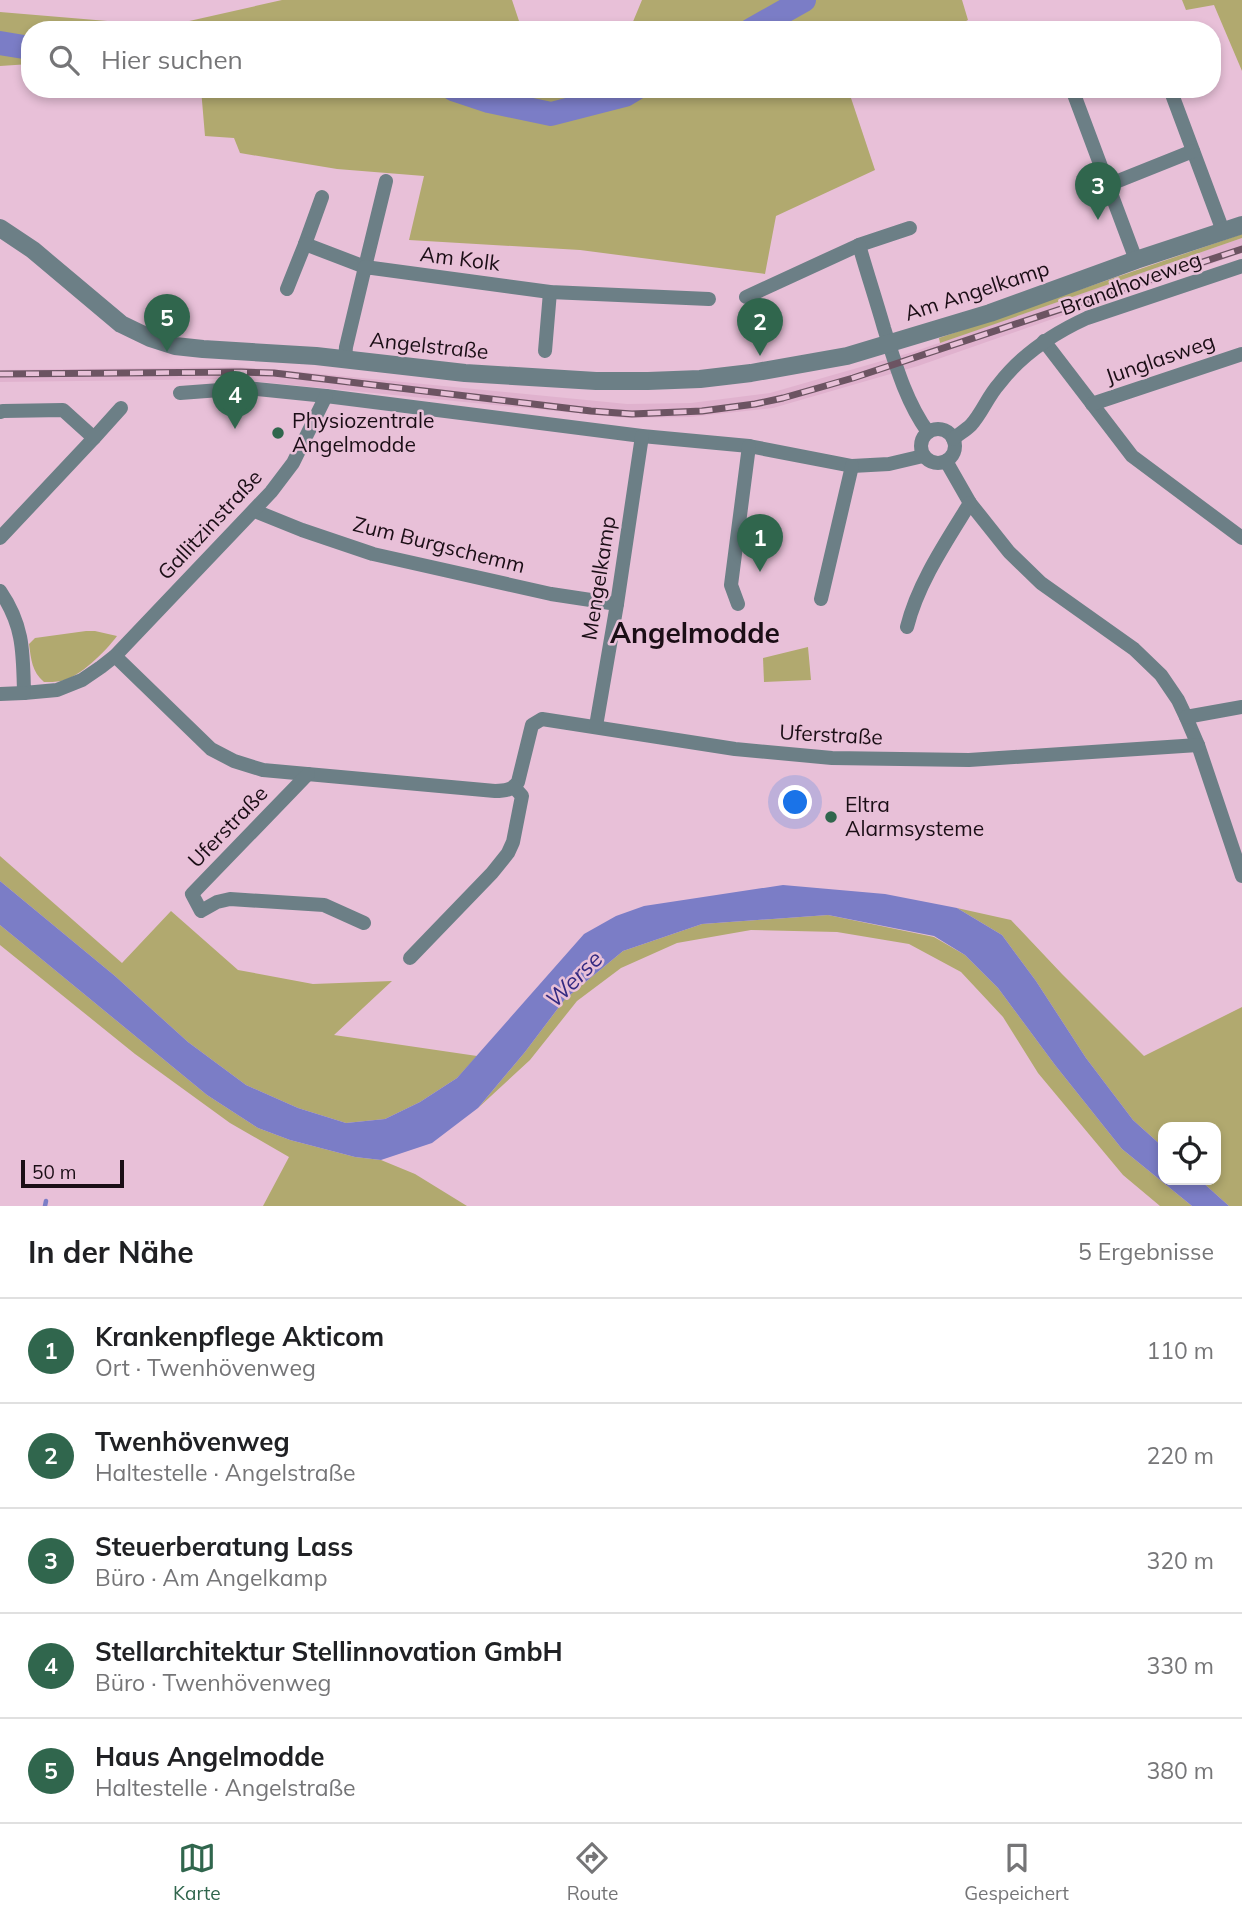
<!DOCTYPE html>
<html lang="de">
<meta charset="utf-8">
<style>
:root{--surface:#fff;--page:#f6f6f6;--text:#202124;--muted:#757577;--line:#e0e0e0;--accent:#30664d}
body{margin:0;font-family:Mulish,sans-serif;background:var(--page);color:var(--text)}
.controls{position:absolute;right:21px;bottom:21px;display:grid;overflow:hidden;border-radius:14px;box-shadow:0 4px 10px #0003}
.controls button{width:63px;height:63px;display:grid;place-items:center;padding:0;border:0;border-bottom:2px solid var(--line);background:var(--surface);color:var(--text);font:35px sans-serif}
.scale{position:absolute;left:21px;bottom:18px;width:103px;box-sizing:border-box;padding-left:7px;border:4px solid #1b0e16;border-top:0;font-size:19px;line-height:24px;white-space:nowrap;color:#1b0e16;-webkit-text-stroke:5px #e8c0d8;paint-order:stroke}
.you{position:absolute;left:796px;top:803px;width:24px;height:24px;margin:-18px;border:5px solid #fff;border-radius:50%;background:#1a73e8;box-shadow:0 0 0 10px #1a73e833}
.badge{display:grid;place-items:center;width:46px;height:46px;border-radius:50%;background:var(--accent);color:#fff;font-size:23px;font-weight:700}
.pin{position:absolute;translate:-50% -58px;filter:drop-shadow(0 2px 4px #0008)}
.pin::after{content:'';position:absolute;top:37px;width:24px;height:21px;background:inherit;clip-path:polygon(0 0,100% 0,50% 100%)}
.list{margin:0;padding:0;list-style:none}
h2{display:flex;justify-content:space-between;align-items:center;height:91px;margin:0;padding:0 28px;font-size:30px}
h2 small{font-size:23px;font-weight:400;color:var(--muted)}
.list li{display:grid;grid-template-columns:46px 1fr auto;gap:21px;align-items:center;box-sizing:border-box;height:105px;padding:0 28px;border-top:2px solid var(--line)}
.list b{display:block;font-size:26px;white-space:nowrap}
.list p{margin:0;font-size:23px;white-space:nowrap;color:var(--muted)}
.list em{font-size:23px;font-style:normal;color:var(--muted)}
.icon{flex:none;width:38px;height:38px;fill:none;stroke:currentColor;stroke-width:2;stroke-linecap:round;stroke-linejoin:round}
.map{position:relative;flex:none;width:1242px;height:1206px;overflow:hidden}
.search{position:absolute;background:var(--surface);box-shadow:0 4px 10px #0003;left:21px;right:21px;top:21px;height:77px;display:flex;align-items:center;gap:18px;box-sizing:border-box;padding:0 24px;border-radius:28px;color:var(--muted);font-size:26px}
.sheet{height:616px;background:var(--surface)}
nav{display:flex;justify-content:space-around;align-items:center;box-sizing:border-box;height:98px;border-top:2px solid var(--line);background:var(--surface);font-size:19px;color:var(--muted)}
nav a{display:grid;justify-items:center;gap:4px}
nav .on{color:var(--accent)}
.map>svg:first-child{display:block}
</style>
<div class="map">
<svg width="1242" height="1206" viewBox="0 0 1242 1206">
<rect width="100%" height="100%" fill="#e8c0d8"/>
<path fill="#e0b2ce" d="M1242,238V253L918,366L773,408L690,417L626,418L232,379L0,382V370L231,367L270,369L627,404L691,403L770,393L913,352Z"/>
<g fill="#b1a96f">
<path d="M282,0H512L522,30H30V64L0,66V12L167,26Z"/>
<path d="M642,0H962L968,20L949,30H627L632,24Z"/>
<path d="M1182,0H1242V71L1214,5L1186,10Z"/>
<path d="M201,89H848L875,170L776,216L765,274L580,250L409,240L424,176L337,169L240,153L234,138L205,136Z"/>
<path d="M1242,234V238L940,343L939,338Z"/>
<path d="M86,631H95L117,636C106,651 79,678 61,681C56,682 49,682 44,682C32,672 31,659 29,644L35,638Z"/>
<path d="M808,647L811,680L764,682L763,658Z"/>
<path d="M0,856L122,963L171,911L238,970L313,984L392,981L334,1035L477,1056L457,1078L420,1102L385,1119L346,1123L298,1108L246,1085L188,1042L115,976L0,881Z"/>
<path d="M957,908L1011,920L1062,974L1144,1056L1242,1007V1206H1229L1200,1180H1216V1127H1163V1147L1133,1120L1086,1058L1036,981L1002,935Z"/>
<path d="M828,915L934,937L965,955L998,988L1055,1065L1122,1149L1192,1206H1160L1123,1175L1038,1073L1003,1017L961,972L909,944L837,932L751,930L677,943L621,968L577,1001L530,1060L478,1108L525,1052L565,999L623,951L702,924Z"/>
<path d="M0,925L207,1095L258,1128L290,1140L355,1157L381,1160L415,1174L467,1206H263L289,1157L230,1123L135,1054L0,945Z"/>
</g>
<path fill="#7b7dc6" d="M0,881L115,976L188,1042L246,1085L298,1108L346,1123L385,1119L420,1102L457,1078L584,934L616,916L644,906L783,885L885,894L957,908L1002,935L1036,981L1086,1058L1133,1120L1163,1147V1180H1200L1229,1206H1192L1122,1149L1055,1065L998,988L965,955L934,936L828,915L702,924L623,951L565,999L525,1052L478,1108L432,1143L381,1160L355,1157L290,1140L258,1128L207,1095L0,925Z"/>
<g fill="none" stroke-linecap="round" stroke-linejoin="round">
<path stroke="#7b7dc6" stroke-width="4.5" d="M45,1206L46,1201"/>
<g stroke="#7b7dc6" stroke-width="24">
<path d="M751,30L804,0"/>
<path d="M0,43L30,48"/>
<path d="M453,89L489,101L551,114L625,95L635,89"/>
</g>
<g stroke="#6c7f86" stroke-width="14">
<path d="M1072,89L1136,260"/>
<path d="M1170,89L1223,231"/>
<path d="M1108,185L1193,151"/>
<path d="M322,197L305,244L365,267L386,181"/>
<path d="M859,245L910,228"/>
<path d="M287,289L305,244"/>
<path d="M746,297L859,245C867,273 876,300 884,328C895,363 906,402 928,432"/>
<path d="M1044,341L1132,456L1242,538"/>
<path d="M545,351L550,292"/>
<path d="M345,359L346,347L365,267L550,292L709,299"/>
<path d="M180,393L247,388L326,396L642,436L749,446L852,466L889,464L923,456"/>
<path d="M1092,404L1242,354"/>
<path d="M0,412L3,411L63,410L94,438L0,538"/>
<circle cx="938" cy="446" r="17"/>
<path d="M94,438L121,408"/>
<path d="M953,439C959,434 966,430 971,425C982,413 988,396 999,384C1022,354 1052,334 1087,318L1242,266"/>
<path d="M946,461L970,503L1009,552L1041,583L1134,649L1161,675L1178,700L1186,717L1198,745L1242,876"/>
<path d="M255,511L302,530L373,554L551,594L617,604"/>
<path d="M0,591C24,626 23,653 24,693L57,690L82,680L101,667L115,656L271,492L293,463L326,396"/>
<path d="M821,599L852,466"/>
<path d="M738,604L731,585L749,446"/>
<path d="M907,627C918,583 946,542 970,503"/>
<path d="M115,656L211,749L234,761L263,770L495,791C505,791 512,790 518,782L532,725L542,719L735,749L832,758L969,760L1198,745"/>
<path d="M0,694L24,693"/>
<path d="M1186,717L1242,707"/>
<path d="M596,726L617,604L642,436"/>
<path d="M308,774L192,894L201,911L217,902L230,899L324,905L364,923"/>
<path d="M410,958L492,873L508,853L513,842L522,796L514,787"/>
</g>
<path stroke="#6c7f86" stroke-width="18" d="M0,228L33,250L121,324L150,338L175,346L203,349L316,356L465,373L596,381H648L700,379L751,373L847,356L990,313L1136,260L1242,225"/>
<defs>
<path id="rail" d="M0,374L241,372L274,373L591,411L632,414L702,411L755,404L783,398L853,378L1242,249"/>
</defs>
<use href="#rail" stroke="#6c5462" stroke-width="7"/>
<use href="#rail" stroke="#e8c0d8" stroke-width="4.5" stroke-dasharray="13" stroke-linecap="butt"/>
</g>
<g fill="#30664d" stroke="#e8c0d8" stroke-width="2.5">
<circle cx="278" cy="433" r="7"/>
<circle cx="831" cy="817" r="7"/>
</g>
<g text-anchor="middle" stroke-width="5" stroke-linejoin="round" paint-order="stroke">
<g font-size="21" fill="#1b0e16" stroke="#e8c0d8">
<text transform="translate(460 259) rotate(7)" y="7">Am Kolk</text>
<text transform="translate(1131 284) rotate(-20)" y="7">Brandhoveweg</text>
<text transform="translate(977 291) rotate(-18)" y="7">Am Angelkamp</text>
<text transform="translate(429 346) rotate(6)" y="7">Angelstraße</text>
<text transform="translate(1160 359) rotate(-19)" y="7">Junglasweg</text>
<text transform="translate(210 525) rotate(-47)" y="7">Gallitzinstraße</text>
<text transform="translate(439 545) rotate(14)" y="7">Zum Burgschemm</text>
<text transform="translate(599 578) rotate(-81)" y="7">Mengelkamp</text>
<text transform="translate(831 735) rotate(3)" y="7">Uferstraße</text>
<text transform="translate(228 827) rotate(-46)" y="7">Uferstraße</text>
</g>
<g font-size="21" fill="#1b0e16" stroke="#e8c0d8" text-anchor="start">
<text x="292" y="428">Physiozentrale<tspan x="292" dy="24">Angelmodde</tspan></text>
<text x="845" y="812">Eltra<tspan x="845" dy="24">Alarmsysteme</tspan></text>
</g>
<g font-size="23" font-style="italic" fill="#342a81" stroke="#e8c0d8">
<text transform="translate(574 979) rotate(-45)" y="8">Werse</text>
</g>
<g font-size="28" font-weight="bold" fill="#1b0e16" stroke="#e8c0d8">
<text x="695" y="643">Angelmodde</text>
</g>
</g>
</svg>
<div class="controls">
<button><svg class="icon" aria-label="locate" viewBox="0 0 24 24"><circle cx="12" cy="12" r="6"/><path d="M12 2v4M12 18v4M2 12h4M18 12h4"/></svg></button>
</div>
<div class="scale">50 m</div>
<div class="you"></div>
<div class="pin badge" style="left:760px;top:572px">1</div>
<div class="pin badge" style="left:760px;top:356px">2</div>
<div class="pin badge" style="left:1098px;top:220px">3</div>
<div class="pin badge" style="left:235px;top:429px">4</div>
<div class="pin badge" style="left:167px;top:352px">5</div>
<div class="search"><svg class="icon" aria-label="search" viewBox="0 0 24 24"><circle cx="10" cy="10" r="6"/><path d="M15 15l6 6"/></svg>Hier suchen</div>
</div>
<section class="sheet">
<h2>In der Nähe<small>5 Ergebnisse</small></h2>
<ul class="list">
<li><span class="badge">1</span><div><b>Krankenpflege Akticom</b><p>Ort · Twenhövenweg</p></div><em>110 m</em></li>
<li><span class="badge">2</span><div><b>Twenhövenweg</b><p>Haltestelle · Angelstraße</p></div><em>220 m</em></li>
<li><span class="badge">3</span><div><b>Steuerberatung Lass</b><p>Büro · Am Angelkamp</p></div><em>320 m</em></li>
<li><span class="badge">4</span><div><b>Stellarchitektur Stellinnovation GmbH</b><p>Büro · Twenhövenweg</p></div><em>330 m</em></li>
<li><span class="badge">5</span><div><b>Haus Angelmodde</b><p>Haltestelle · Angelstraße</p></div><em>380 m</em></li>
</ul>
</section>
<nav>
<a class="on"><svg class="icon" aria-label="map" viewBox="0 0 24 24"><path d="M3 6l6-2 6 2 6-2v14l-6 2-6-2-6 2zM9 4v14M15 6v14"/></svg>Karte</a>
<a><svg class="icon" aria-label="directions" viewBox="0 0 24 24"><path d="M12 3l9 9-9 9-9-9zM9 14v-3h6M13 9l2 2-2 2"/></svg>Route</a>
<a><svg class="icon" aria-label="saved" viewBox="0 0 24 24"><path d="M7 4h10v16l-5-4-5 4z"/></svg>Gespeichert</a>
</nav>
